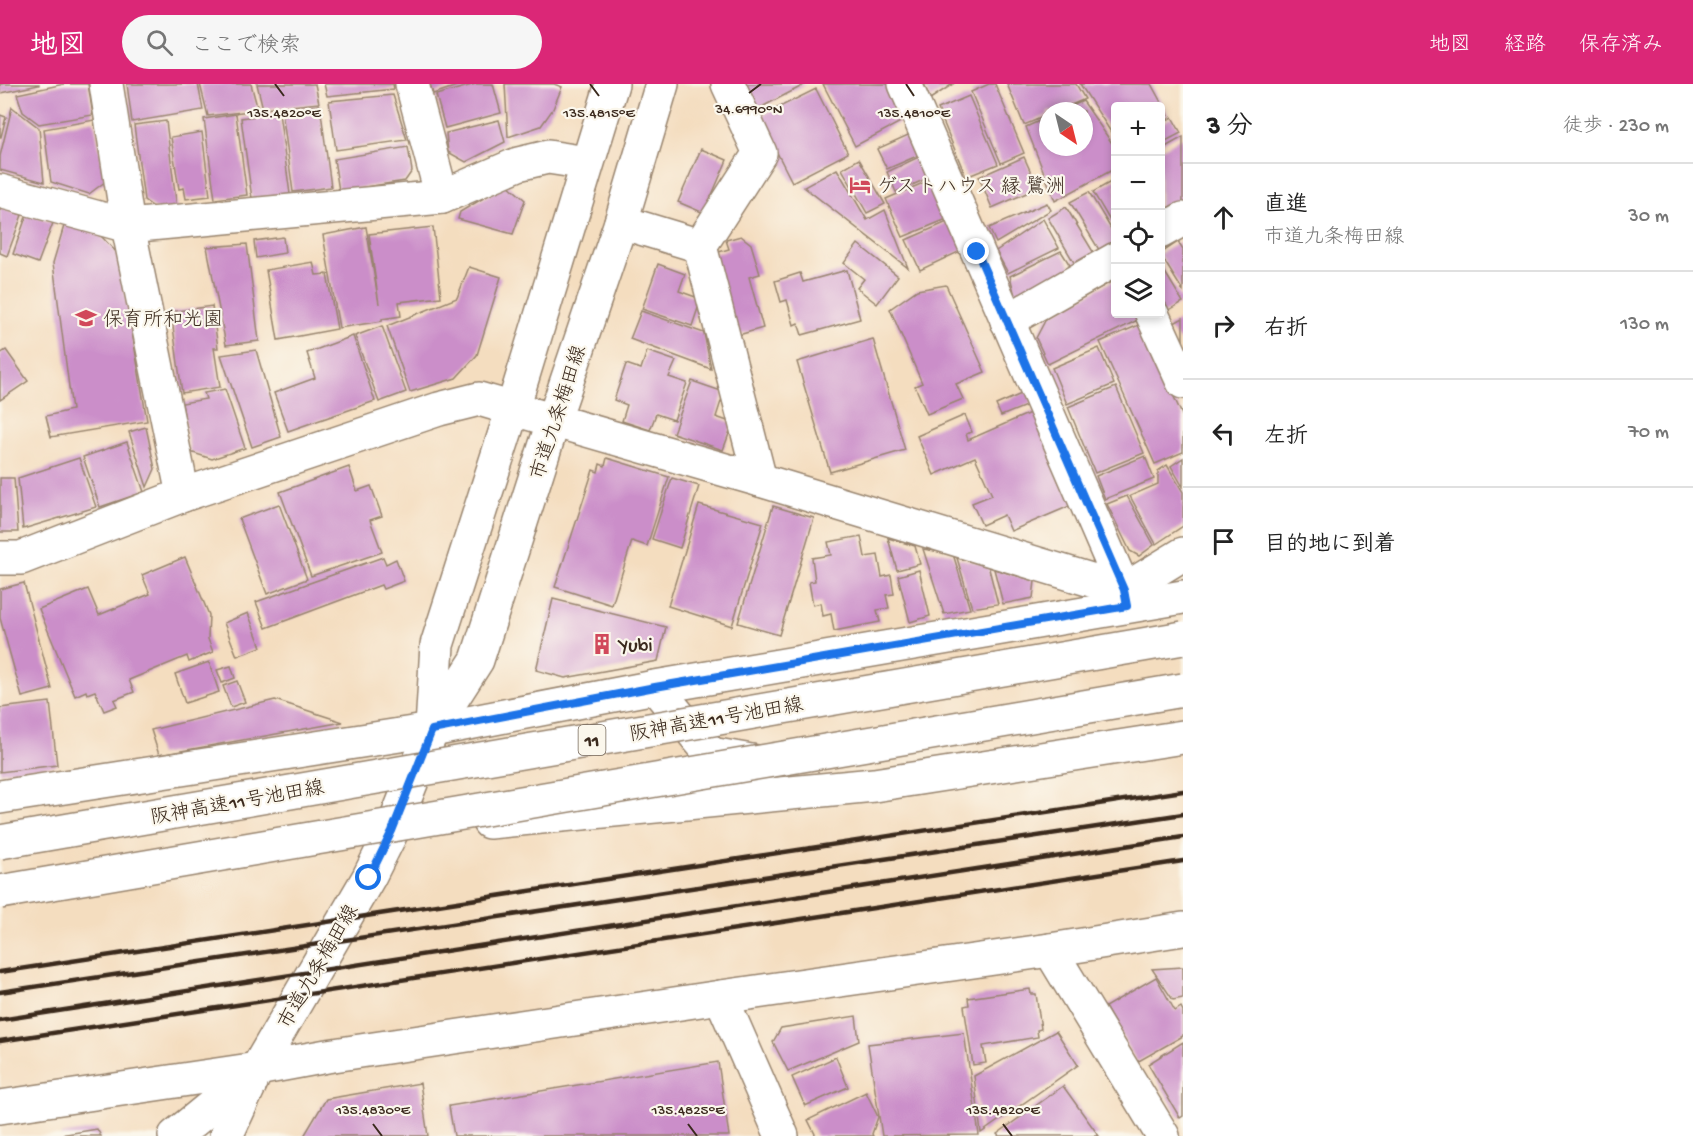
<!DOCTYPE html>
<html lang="ja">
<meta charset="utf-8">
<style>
:root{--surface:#fff;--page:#f6f6f6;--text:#222;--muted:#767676;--line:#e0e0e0;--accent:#db2777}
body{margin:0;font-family:"Gochi Hand","Klee One",sans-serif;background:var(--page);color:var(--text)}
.controls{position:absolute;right:18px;top:18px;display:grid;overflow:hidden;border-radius:6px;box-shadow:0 3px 9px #0003}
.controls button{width:54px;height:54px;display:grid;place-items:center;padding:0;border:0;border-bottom:2px solid var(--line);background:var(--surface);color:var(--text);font:30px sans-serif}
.compass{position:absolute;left:1039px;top:18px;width:54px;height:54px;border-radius:50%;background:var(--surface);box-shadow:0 3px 9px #0003;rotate:145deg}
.stop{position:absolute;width:18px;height:18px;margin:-14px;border:4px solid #1a73e8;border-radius:50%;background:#fff}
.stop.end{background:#1a73e8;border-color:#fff;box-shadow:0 2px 6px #0008}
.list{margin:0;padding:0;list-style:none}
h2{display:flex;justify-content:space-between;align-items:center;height:78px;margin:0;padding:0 24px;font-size:26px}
h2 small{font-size:20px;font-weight:400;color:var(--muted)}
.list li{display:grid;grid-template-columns:39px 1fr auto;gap:18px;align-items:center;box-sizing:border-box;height:108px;padding:0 24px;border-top:2px solid var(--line)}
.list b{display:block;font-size:22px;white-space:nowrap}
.list p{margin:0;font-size:20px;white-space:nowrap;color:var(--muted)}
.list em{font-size:20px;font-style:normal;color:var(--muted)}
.icon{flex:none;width:33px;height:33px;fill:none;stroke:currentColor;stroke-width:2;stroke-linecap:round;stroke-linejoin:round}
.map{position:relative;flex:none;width:1183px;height:1052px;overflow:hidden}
header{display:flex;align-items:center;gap:36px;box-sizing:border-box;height:84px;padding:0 30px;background:var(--accent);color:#fff}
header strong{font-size:28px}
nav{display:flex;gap:33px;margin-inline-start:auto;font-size:21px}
.search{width:420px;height:54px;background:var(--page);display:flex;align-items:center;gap:15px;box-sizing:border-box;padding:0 21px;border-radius:33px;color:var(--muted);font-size:22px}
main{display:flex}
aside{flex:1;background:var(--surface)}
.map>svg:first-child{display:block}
</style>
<header>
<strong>地図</strong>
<div class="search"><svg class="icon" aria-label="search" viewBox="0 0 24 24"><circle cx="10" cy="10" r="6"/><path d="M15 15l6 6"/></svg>ここで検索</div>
<nav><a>地図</a><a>経路</a><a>保存済み</a></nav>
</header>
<main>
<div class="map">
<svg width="1183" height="1052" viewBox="0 0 1183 1052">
<rect width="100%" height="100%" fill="#fbf7ec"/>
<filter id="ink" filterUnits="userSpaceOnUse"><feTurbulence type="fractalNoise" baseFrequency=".0167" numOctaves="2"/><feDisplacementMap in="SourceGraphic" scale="12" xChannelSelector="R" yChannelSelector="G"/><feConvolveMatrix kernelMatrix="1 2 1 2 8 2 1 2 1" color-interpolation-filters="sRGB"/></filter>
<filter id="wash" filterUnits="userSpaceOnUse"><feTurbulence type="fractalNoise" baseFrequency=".008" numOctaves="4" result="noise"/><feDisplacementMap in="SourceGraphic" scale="24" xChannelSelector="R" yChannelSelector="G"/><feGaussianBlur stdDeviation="1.35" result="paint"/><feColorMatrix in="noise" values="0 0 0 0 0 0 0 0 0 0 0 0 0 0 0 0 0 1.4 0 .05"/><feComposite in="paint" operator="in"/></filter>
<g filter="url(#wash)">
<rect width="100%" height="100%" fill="#f4ddbf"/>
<g id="blocks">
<g fill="#cb8ec9">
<path d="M0,0H39V1L0,9Z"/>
<path d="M64,0H88L93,31L39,40L23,28L17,10Z"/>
<path d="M127,0H198L203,26L132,38Z"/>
<path d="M200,0H251L258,26L208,32Z"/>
<path d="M257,0H315L319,19L263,25Z"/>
<path d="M324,0H393L394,5L327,12Z"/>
<path d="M430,0H463L433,10Z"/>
<path d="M476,0H493L501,29L445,44L436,11Z"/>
<path d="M505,0H554L562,3L553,25L541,42L508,53Z"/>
<path d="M742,0H806L756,26Z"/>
<path d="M823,0H896L912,32L855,62Z"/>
<path d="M924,0H953L930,15Z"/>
<path d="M989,0H995L1024,69L1001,79L971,8Z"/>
<path d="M1007,0H1076L1085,15L1057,27H1048V31L1024,41Z"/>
<path d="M1080,0H1151L1168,31L1160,35V22H1116V56Z"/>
<path d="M816,5L848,69L792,98L759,33Z"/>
<path d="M393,11L407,56L336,66L329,17Z"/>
<path d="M969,12L998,80L966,93L938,25Z"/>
<path d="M1083,17L1116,65V84L1055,117L1026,43L1048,33V63H1084V27H1061Z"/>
<path d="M320,21L331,103L293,108L282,27Z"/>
<path d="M12,23L39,44L44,98L0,86V72Z"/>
<path d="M279,29L290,110L252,115L241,34Z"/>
<path d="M236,30L247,111L215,115L204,35Z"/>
<path d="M0,31L6,33L1,53H0Z"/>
<path d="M1172,33L1181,49L1160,60V40Z"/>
<path d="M94,36L106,97L89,110L51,98L44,45Z"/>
<path d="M499,36L505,58L466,78L448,68L446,49Z"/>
<path d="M166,37L177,125L159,127L144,116L134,41Z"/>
<path d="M917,47L926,68L887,85L877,65Z"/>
<path d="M202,48L210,112L186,115L184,104L179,105L171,53Z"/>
<path d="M1183,53V129L1168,138L1160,124V66Z"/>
<path d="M408,63L412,87L405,97L339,107L334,75Z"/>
<path d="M701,65L727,76L704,129L678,118Z"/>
<path d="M925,70L935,91L896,108L887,88Z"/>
<path d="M1024,73L1038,104L992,124L979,93Z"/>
<path d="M859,75L885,120L867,129L842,85Z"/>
<path d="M837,85L867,136L885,126L908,184L804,103Z"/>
<path d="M937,93L954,132L903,153L886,115Z"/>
<path d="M1116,95V147L1093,108Z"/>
<path d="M507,100L525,116L513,150L458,135L460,128Z"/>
<path d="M1089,108L1116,153V167L1104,174L1070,118Z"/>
<path d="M1047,119L1051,126L996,159L989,144Z"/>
<path d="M0,123L22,131L7,172L0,169Z"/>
<path d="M1066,123L1095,171L1076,182L1048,134Z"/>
<path d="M27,130L53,139L38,179L13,170Z"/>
<path d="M66,135L102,153L119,171L147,337L51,353L46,332L72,326L53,179Z"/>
<path d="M954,135L967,164L920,186L906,156Z"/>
<path d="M1043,135L1059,164L1008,189L996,167Z"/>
<path d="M366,143L379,220L369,150L433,143L441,213L399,218L401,232L382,235V237L339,244L323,151Z"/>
<path d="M741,152L751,160L760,190L749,193L763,244L735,252L712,170L729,165L726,156Z"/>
<path d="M283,153L285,169L256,174L254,157Z"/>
<path d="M1178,158L1183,166V207L1160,170Z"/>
<path d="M247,160L259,257L226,261L207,163Z"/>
<path d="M858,160L898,192L877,220L857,204L864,195L844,179Z"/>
<path d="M1061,167L1076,191L1016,216L1010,192Z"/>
<path d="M313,178L316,191L327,190L337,245L278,256L266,186Z"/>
<path d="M658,180L685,190L679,207L701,215L692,242L642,225Z"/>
<path d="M1160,180L1183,218L1162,230L1160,227Z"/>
<path d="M469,183L501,193L477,271L456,294L410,308L387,242L457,214Z"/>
<path d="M847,186L860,235L802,251L798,239L794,241L787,216L781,218L775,197L800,189L803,198Z"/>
<path d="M1116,195V230H1135L1138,236L1048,280L1036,254L1047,233Z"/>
<path d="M946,201L985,288L956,300L963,315L927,330L915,302L922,299L890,225L917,206Z"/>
<path d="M212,222L218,264H214L220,303L182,309L171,228Z"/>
<path d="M641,227L704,249L711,285L630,255Z"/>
<path d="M1183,234V260L1167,243Z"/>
<path d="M1141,240L1183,333V368L1155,380L1100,258Z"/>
<path d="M382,242L406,308L379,318L355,252Z"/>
<path d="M353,252L375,317L288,347L274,309L315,294L307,269Z"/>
<path d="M873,255L905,366L830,388L797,278Z"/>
<path d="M1099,264L1114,300L1067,320L1052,284Z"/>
<path d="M6,266L28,297L0,316V270Z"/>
<path d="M256,266L281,353L252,363L221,271Z"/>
<path d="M647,267L676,277L669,293L687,299L674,336L656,330L650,346L622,337L627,321L614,316L626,280L641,285Z"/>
<path d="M692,297L724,308L716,333L733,339L723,366L673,349Z"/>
<path d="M1116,303L1144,369L1095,389L1068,323Z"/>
<path d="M225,305L245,364L212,375L190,368L182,319L206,315L204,309Z"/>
<path d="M1028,307L1033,319L1001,332L996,321Z"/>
<path d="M1039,325L1079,418L1011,447L1004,431L982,441L972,419L992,411L975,373L934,391L917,352L965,331L972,348L966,350L968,356Z"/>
<path d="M146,343L155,385L147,403L129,348Z"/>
<path d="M127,358L144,408L100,423L83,373Z"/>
<path d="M1145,372L1154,395L1105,415L1096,392Z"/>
<path d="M79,374L96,423L23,445L18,394Z"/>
<path d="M607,374L669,393L647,462L632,457L612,521L555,503L593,386L598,388L600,380L605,382Z"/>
<path d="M1183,374V403L1171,382Z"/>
<path d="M1167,381L1183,408V442L1156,460L1130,412L1158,400V387Z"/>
<path d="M349,383L357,407L371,402L382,432L370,436L382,468L311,492L280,408Z"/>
<path d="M0,394H14L18,448H0Z"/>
<path d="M672,394L699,402L680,464L652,455Z"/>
<path d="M1127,412L1154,461L1139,472L1130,467L1107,420Z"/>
<path d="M279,420L307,495L267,510L239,435Z"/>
<path d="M699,421L763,439L732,542L668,522Z"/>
<path d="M773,422L814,434L779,551L738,539Z"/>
<path d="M861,452L865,473L878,471L882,493L891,491L894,510L886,511L889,524L877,526L880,538L834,547L831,530L823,532L821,519L813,521L809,498L815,497L812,474L831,471L828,458Z"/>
<path d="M888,454L915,462L920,480L897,486Z"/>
<path d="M923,465L953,470L970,525L944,530Z"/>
<path d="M185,473L209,531L208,555L213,568L189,578L187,572L129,596L134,608L114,616L117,622L104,627L95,607L87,610L86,607L75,612L39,525L88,505L99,531L150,510L142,491Z"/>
<path d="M383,473L386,480L396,475L404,497L383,505L381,501L266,544L256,518Z"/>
<path d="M957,474L988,481L998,520L972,524Z"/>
<path d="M994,485L1035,497L1033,514L1003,520Z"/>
<path d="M919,486L930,532L910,538L898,492Z"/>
<path d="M24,499L52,605L22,613L0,534V505Z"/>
<path d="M553,515L666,543L658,577L565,594L536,586Z"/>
<path d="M248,529L261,563L237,572L224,539Z"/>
<path d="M209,578L219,608L185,619L175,590Z"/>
<path d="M231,582L235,594L222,599L217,586Z"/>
<path d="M237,597L245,618L231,623L223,602Z"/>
<path d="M275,616L343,638L159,671L151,646Z"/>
<path d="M50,618L57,681L0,688V624Z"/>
<path d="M1183,883V914L1173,916L1152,885Z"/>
<path d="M1156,893L1175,927L1181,923L1183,927V952L1137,978L1105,923Z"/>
<path d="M1030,905L1031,910H1036L1041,945L1037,946L1038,953L983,962L986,979L973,981L964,922L969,921L968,914Z"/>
<path d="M856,932L859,957L788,987L773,958L781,944Z"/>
<path d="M1056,947L1078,981L981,1049L974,992Z"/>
<path d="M964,949L979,1051L882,1052L868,960Z"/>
<path d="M1183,958V1032L1180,1034L1148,980Z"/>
<path d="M836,973L848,1003L805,1022L792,993Z"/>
<path d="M718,978L729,1052H454L449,1022Z"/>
<path d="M420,999L428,1052H304L326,1015Z"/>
<path d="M1063,1002L1099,1052H999L997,1050Z"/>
<path d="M866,1008L878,1033L872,1050L873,1052H816L808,1036Z"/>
<path d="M97,1045L101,1052H61V1051Z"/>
</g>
</g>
</g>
<g filter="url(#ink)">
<use href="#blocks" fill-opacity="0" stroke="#98846e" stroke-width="1.5"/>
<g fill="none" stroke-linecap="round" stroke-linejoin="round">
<defs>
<g id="minor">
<path d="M106,0L128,142L183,411"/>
<path d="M412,0L442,113"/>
<path d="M728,0L760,69L700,162L760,396"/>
<path d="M905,0L1124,506L1126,520"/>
<path d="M0,107L128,142L442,113L518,80L548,73L587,79"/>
<path d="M621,138L700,162"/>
<path d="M1160,148L1183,135"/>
<path d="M1152,230L1183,298"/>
<path d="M1007,237L1116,175"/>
<path d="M0,474H21L183,411L439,325L479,315L760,396L1124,506L1183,470"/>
<path d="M0,713L432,646L655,603L1183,513"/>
<path d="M1050,866L1163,1052"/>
<path d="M721,913L782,1052"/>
<path d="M0,1023L257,985L327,972L721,913L1050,866L1183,845"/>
</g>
<g id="major">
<path d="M432,644L437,561L513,324L612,0"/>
<path d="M175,1052L251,990"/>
<path d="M226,1052L257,985L369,793L392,747L432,646L477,576L553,338L621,138L662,0"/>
</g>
<g id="highway">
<path d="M655,603L711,670L757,678"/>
<path d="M489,738L874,701L1183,653"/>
</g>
</defs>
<use href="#minor" stroke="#98846e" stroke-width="36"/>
<use href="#major" stroke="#98846e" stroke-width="36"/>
<use href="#highway" stroke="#98846e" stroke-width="36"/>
<use href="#minor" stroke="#fff" stroke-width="33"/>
<use href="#major" stroke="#fff" stroke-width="33"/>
<use href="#highway" stroke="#fff" stroke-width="33"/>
<g stroke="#3b2a1e" stroke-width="4.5">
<path d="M0,888L1183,707"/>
<path d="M0,908L1183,730"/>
<path d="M0,936L1183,753"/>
<path d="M0,957L1183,777"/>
</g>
<defs>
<g id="highway-bridge">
<path d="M0,758L1183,554"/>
<path d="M0,808L1183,606"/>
</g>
</defs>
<use href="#highway-bridge" stroke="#98846e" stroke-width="36" stroke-linecap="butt"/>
<use href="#highway-bridge" stroke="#fff" stroke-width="33"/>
</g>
</g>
<g fill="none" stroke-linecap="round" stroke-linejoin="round" filter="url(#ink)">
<path stroke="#1a73e8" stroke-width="8" d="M369,794L392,747L432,646L655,603L1127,522L1124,506L977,168"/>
</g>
<path fill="none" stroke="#3b2a1e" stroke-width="2" d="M275,0L284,12M590,0L599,12M906,0L914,12M749,9L761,0M373,1040L382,1052M688,1040L697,1052M1003,1040L1012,1052"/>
<defs>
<symbol id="hotel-bare" viewBox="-9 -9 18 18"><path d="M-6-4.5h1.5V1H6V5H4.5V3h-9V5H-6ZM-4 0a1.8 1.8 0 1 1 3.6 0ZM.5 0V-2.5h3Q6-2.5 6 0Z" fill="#d1495b" stroke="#fbf7ec" stroke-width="2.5" paint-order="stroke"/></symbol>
<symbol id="school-bare" viewBox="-9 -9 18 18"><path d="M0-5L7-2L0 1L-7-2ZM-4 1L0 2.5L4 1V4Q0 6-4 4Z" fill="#d1495b" stroke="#fbf7ec" stroke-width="2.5" paint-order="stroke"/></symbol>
<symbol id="building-bare" viewBox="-9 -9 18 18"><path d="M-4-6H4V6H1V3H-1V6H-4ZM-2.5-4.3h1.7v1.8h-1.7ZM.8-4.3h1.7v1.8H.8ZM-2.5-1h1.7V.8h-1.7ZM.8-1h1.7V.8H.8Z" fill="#d1495b" stroke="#fbf7ec" stroke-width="2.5" paint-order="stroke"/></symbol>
</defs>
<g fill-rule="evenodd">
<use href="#hotel-bare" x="845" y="86" width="30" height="30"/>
<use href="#school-bare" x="71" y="219" width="30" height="30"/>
<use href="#building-bare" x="587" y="545" width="30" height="30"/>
</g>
<g text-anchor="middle" stroke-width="4.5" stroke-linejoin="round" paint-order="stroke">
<rect fill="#fbf7ec" stroke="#75685c" stroke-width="1.5" x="578.5" y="641" width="27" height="30" rx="4.5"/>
<g font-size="18" font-weight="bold" fill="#3b2a1e">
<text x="592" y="662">11</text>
</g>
<g font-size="20" fill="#3b2a1e" stroke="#fbf7ec" text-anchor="start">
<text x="877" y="108">ゲストハウス 縁 鷺洲</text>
<text x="103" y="241">保育所和光園</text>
<text x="619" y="567">Yubi</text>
</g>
<g font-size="20" fill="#3b2a1e" stroke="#fbf7ec">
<text transform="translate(557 328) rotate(-72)" y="7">市道九条梅田線</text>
<text transform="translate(716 634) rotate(-10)" y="7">阪神高速11号池田線</text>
<text transform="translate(237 717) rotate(-10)" y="7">阪神高速11号池田線</text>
<text transform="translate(317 882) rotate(-60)" y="7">市道九条梅田線</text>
</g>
</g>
<g font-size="15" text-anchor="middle" fill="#3b2a1e" stroke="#fbf7ec" stroke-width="4.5" stroke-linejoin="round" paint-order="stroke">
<text x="749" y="29">34.6990°N</text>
<text x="284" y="33">135.4820°E</text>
<text x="599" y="33">135.4815°E</text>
<text x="914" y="33">135.4810°E</text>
<text x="373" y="1030">135.4830°E</text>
<text x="688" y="1030">135.4825°E</text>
<text x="1003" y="1030">135.4820°E</text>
</g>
</svg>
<div class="controls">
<button>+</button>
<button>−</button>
<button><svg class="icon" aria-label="locate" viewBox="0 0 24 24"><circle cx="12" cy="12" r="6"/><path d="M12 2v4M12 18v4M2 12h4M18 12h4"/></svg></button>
<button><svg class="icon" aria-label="layers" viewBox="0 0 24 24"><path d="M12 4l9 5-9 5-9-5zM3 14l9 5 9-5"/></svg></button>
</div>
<svg class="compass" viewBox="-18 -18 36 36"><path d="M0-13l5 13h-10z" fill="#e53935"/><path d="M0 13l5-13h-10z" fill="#767676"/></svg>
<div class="stop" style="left:369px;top:794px"></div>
<div class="stop end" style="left:977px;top:168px"></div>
</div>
<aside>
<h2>3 分<small>徒歩 · 230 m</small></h2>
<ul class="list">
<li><svg class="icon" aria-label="ahead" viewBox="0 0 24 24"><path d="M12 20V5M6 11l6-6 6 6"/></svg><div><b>直進</b><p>市道九条梅田線</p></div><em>30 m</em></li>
<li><svg class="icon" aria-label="right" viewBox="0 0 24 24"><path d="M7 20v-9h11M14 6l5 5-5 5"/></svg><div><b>右折</b></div><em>130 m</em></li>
<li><svg class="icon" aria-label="left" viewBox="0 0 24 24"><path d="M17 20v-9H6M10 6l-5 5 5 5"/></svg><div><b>左折</b></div><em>70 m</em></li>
<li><svg class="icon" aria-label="arrive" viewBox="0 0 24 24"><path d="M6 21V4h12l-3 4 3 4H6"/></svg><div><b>目的地に到着</b></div></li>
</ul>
</aside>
</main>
